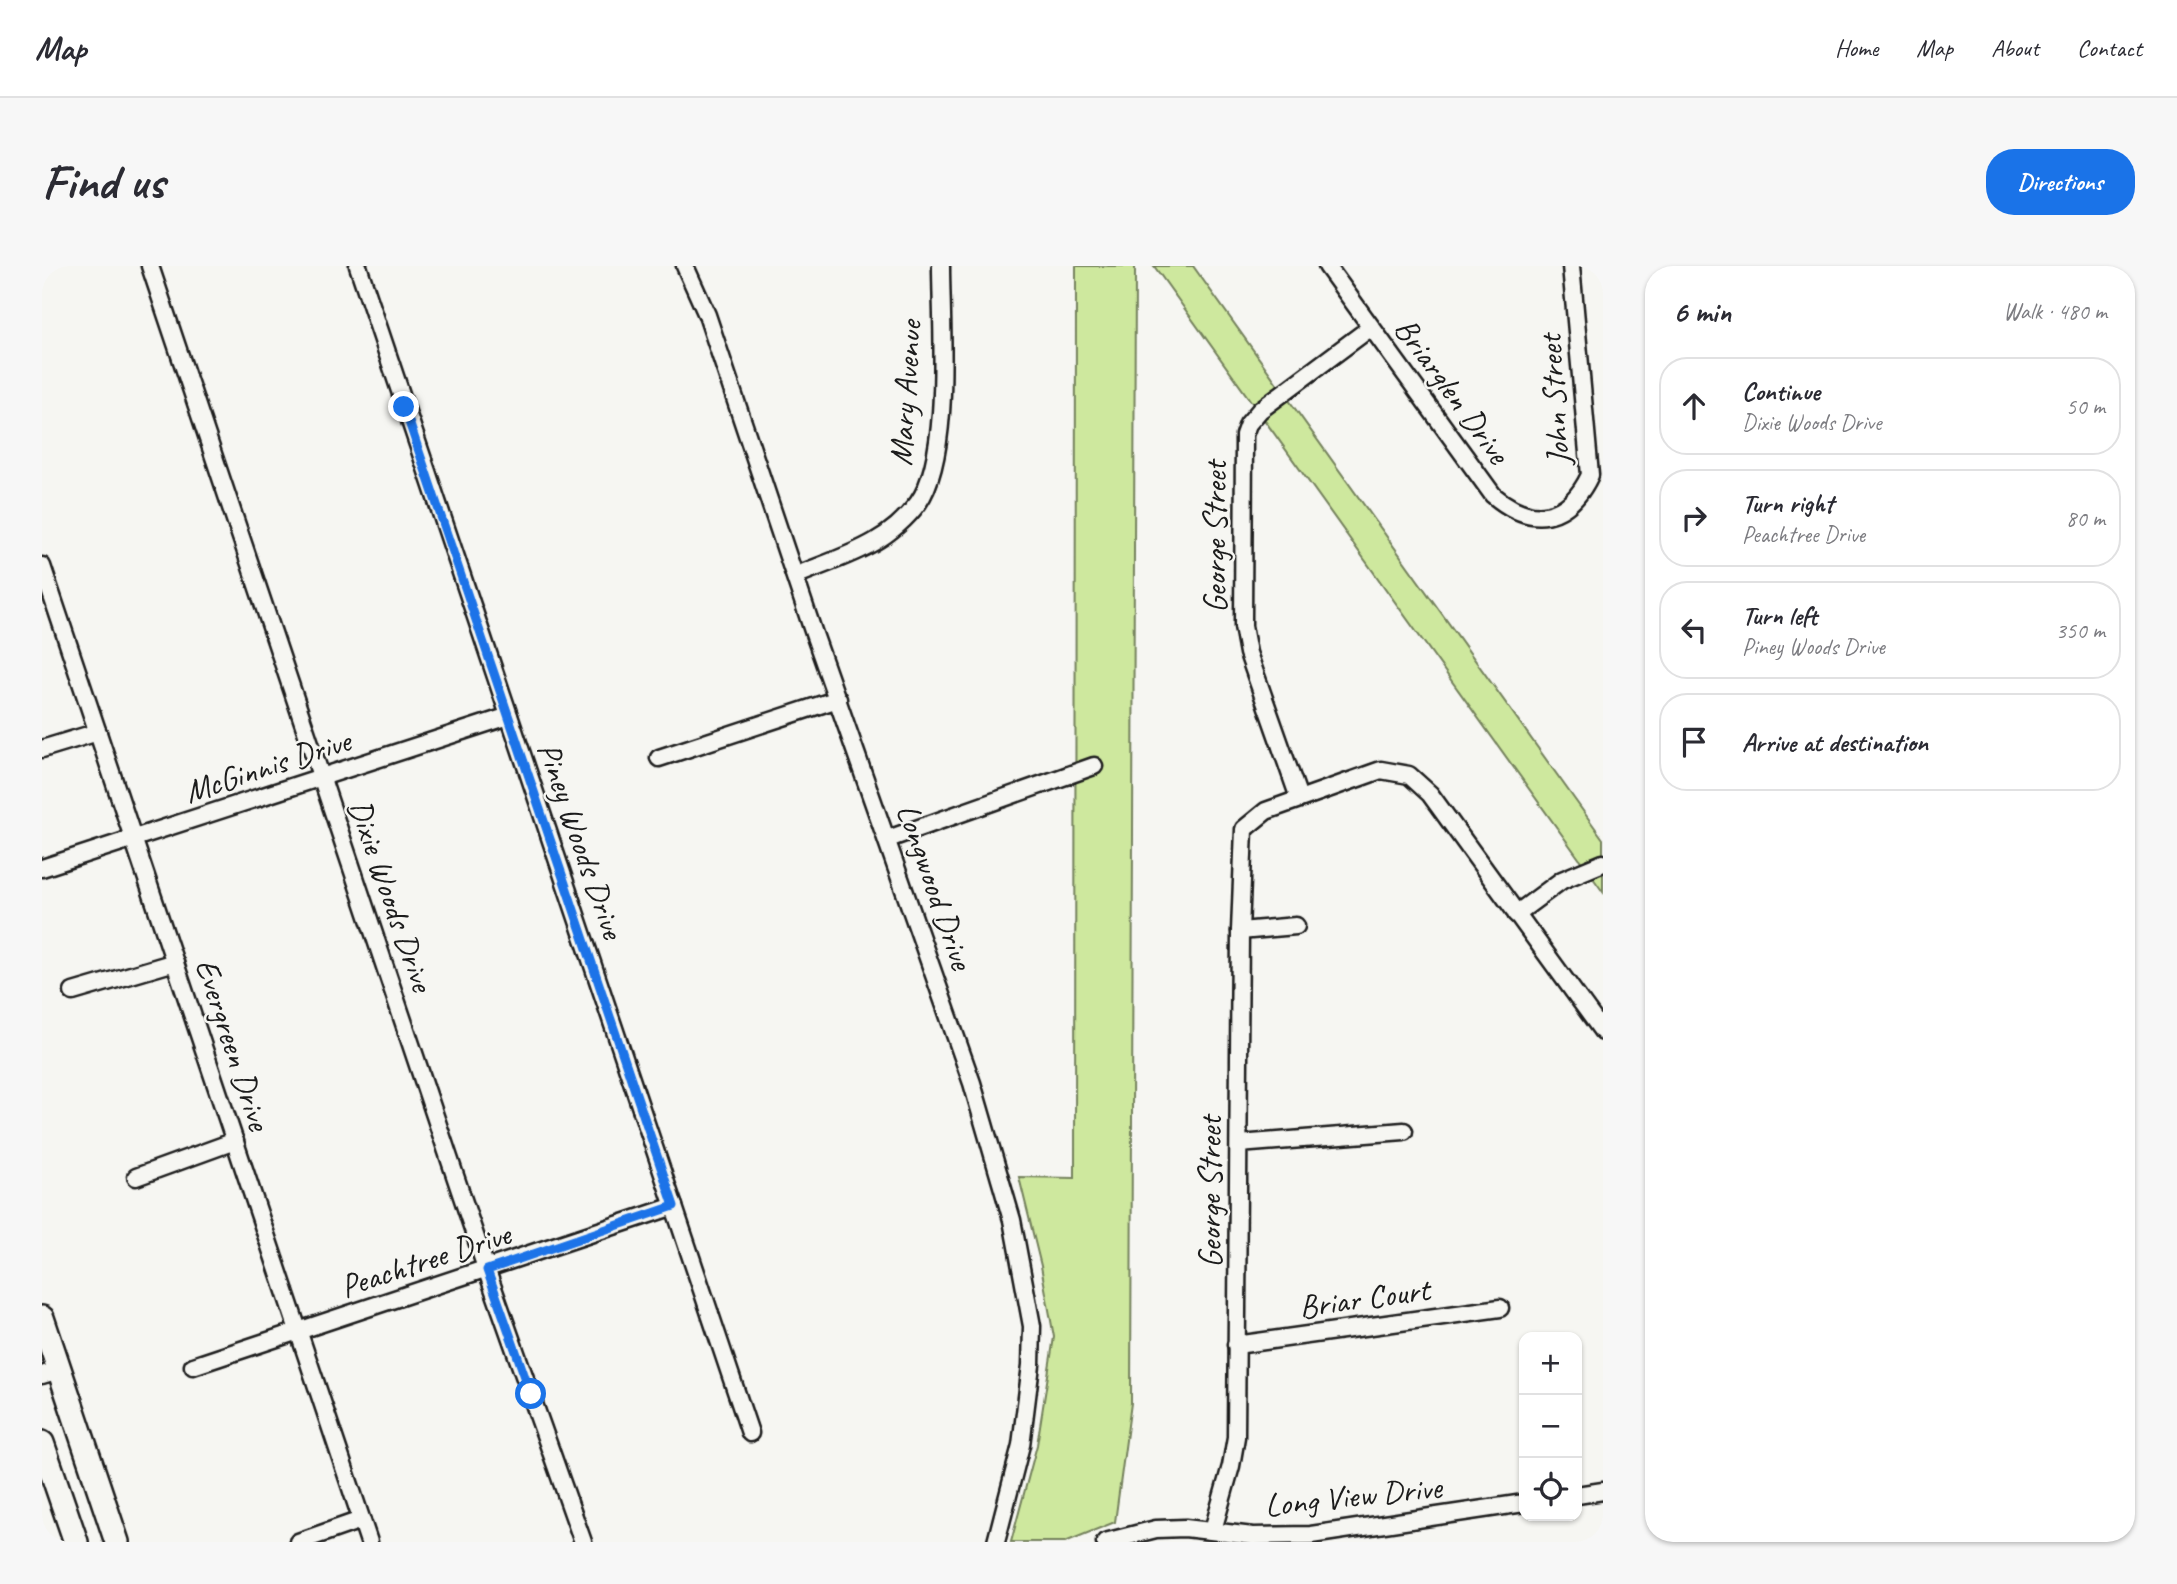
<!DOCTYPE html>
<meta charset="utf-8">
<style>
:root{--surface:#fff;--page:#f7f7f7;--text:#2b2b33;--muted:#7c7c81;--line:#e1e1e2;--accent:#1a73e8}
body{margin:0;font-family:Caveat,sans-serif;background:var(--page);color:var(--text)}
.controls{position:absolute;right:21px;bottom:21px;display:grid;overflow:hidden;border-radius:14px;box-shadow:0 2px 5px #0004}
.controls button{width:63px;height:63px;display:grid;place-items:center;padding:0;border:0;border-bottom:2px solid var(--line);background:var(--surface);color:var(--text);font:35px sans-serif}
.stop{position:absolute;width:21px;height:21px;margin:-16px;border:5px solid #1a73e8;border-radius:50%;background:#fff}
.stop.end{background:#1a73e8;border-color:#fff;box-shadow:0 2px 7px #0008}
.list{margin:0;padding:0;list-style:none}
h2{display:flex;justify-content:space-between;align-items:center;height:91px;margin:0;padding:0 28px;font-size:30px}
h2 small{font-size:23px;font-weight:400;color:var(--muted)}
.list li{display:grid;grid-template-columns:46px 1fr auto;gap:21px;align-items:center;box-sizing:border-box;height:98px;margin:0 14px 14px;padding:0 14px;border:2px solid var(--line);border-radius:28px}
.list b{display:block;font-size:26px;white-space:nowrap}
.list p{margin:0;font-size:23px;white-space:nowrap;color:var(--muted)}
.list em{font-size:23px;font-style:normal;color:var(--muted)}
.icon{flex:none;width:38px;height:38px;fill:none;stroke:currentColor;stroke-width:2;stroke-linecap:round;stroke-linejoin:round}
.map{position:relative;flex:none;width:1561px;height:1276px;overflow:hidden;border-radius:28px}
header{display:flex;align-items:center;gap:42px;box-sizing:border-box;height:98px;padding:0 35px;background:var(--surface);border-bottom:2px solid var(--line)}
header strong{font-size:33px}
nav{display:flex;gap:38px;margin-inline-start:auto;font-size:24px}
.intro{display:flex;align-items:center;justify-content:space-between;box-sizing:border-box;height:168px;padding:0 42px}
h1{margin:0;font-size:49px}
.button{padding:18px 32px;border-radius:28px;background:var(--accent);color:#fff;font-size:24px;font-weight:700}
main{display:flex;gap:42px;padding:0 42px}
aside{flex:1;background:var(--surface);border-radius:28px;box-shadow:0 2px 5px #0004}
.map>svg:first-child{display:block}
</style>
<header>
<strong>Map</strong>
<nav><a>Home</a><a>Map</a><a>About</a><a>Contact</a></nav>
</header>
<div class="intro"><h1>Find us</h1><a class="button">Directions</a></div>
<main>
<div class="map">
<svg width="1561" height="1276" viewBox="0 0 1561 1276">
<rect width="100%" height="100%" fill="#f6f6f2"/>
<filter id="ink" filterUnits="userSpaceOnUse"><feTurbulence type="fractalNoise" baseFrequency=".0143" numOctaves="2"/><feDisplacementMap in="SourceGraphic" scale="14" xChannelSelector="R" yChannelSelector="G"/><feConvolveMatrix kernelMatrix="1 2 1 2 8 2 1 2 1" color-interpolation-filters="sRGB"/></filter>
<g filter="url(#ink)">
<g fill="#cee89e" stroke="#75825d" stroke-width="2">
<path d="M1034,0H1093L1089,1137L1073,1256L1023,1276H969L995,1179L1012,1071L999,1000L977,911L1033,912Z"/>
<path d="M1112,0H1151L1561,573V626Z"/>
</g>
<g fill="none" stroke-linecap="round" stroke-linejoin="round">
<defs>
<g id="street">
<path d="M108,0L445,1005L541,1276"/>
<path d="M316,0L708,1167"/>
<path d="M643,0L665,49L771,365L930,817L970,954L990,1060L989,1099L979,1179L954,1276"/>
<path d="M1285,0L1451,229C1490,262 1526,255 1548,209L1529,0"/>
<path d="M0,300L327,1276"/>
<path d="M753,310C779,299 808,290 832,276C848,267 865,252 876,237C910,189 899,59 899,0"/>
<path d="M0,483L56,466"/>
<path d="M617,492L796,433"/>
<path d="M1257,532L1206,387L1201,360L1202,169L1206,158L1218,144L1328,62"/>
<path d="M846,573L1052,500"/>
<path d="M0,602L467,450"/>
<path d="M1474,648L1520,614L1561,597"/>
<path d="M1198,665L1254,660"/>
<path d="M31,726L133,696"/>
<path d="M1197,878L1362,865"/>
<path d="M94,911L193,875"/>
<path d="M1194,1079L1458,1042"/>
<path d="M151,1100L632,940"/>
<path d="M0,1109L17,1104"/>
<path d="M1535,1229L1561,1225"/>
<path d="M1171,1264L1189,1200L1194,1171L1198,665L1202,563L1224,545L1339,504L1367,509L1388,528L1561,766"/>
<path d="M256,1276L319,1254"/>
<path d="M1063,1276L1114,1263L1143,1262L1211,1270L1269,1269L1482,1237"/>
</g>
<g id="secondary">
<path d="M0,1052L75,1276"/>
<path d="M0,1177L34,1276"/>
</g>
</defs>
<use href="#street" stroke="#1c1c1c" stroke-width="21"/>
<use href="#secondary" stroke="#1c1c1c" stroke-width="28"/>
<use href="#street" stroke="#f6f6f2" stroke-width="16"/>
<use href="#secondary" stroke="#f6f6f2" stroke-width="23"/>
</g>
</g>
<g fill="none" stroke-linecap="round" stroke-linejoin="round" filter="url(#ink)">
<path stroke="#1a73e8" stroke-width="9" d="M362,141L632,940L445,1004L489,1128"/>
</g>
<g text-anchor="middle" stroke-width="5" stroke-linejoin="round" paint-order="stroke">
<g font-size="33" fill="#1c1c1c" stroke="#f6f6f2">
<text transform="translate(1411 124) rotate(54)" y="12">Briarglen Drive</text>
<text transform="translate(862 127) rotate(-86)" y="12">Mary Avenue</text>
<text transform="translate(1511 134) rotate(-94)" y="12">John Street</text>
<text transform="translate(1172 271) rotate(-90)" y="12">George Street</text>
<text transform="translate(225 499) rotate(-18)" y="12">McGinnis Drive</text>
<text transform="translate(540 574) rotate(71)" y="12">Piney Woods Drive</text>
<text transform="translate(894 620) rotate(71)" y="12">Longwood Drive</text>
<text transform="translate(350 629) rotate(71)" y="12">Dixie Woods Drive</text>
<text transform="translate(192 778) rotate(72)" y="12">Evergreen Drive</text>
<text transform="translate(1167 926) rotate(-90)" y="12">George Street</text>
<text transform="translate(383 993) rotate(-18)" y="12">Peachtree Drive</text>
<text transform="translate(1322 1031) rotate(-8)" y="12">Briar Court</text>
<text transform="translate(1311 1229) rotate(-6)" y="12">Long View Drive</text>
</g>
</g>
</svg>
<div class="controls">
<button>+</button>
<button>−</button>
<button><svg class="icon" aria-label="locate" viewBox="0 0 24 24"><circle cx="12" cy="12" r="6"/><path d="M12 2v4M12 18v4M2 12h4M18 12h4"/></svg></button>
</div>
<div class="stop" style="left:489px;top:1128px"></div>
<div class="stop end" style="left:362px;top:141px"></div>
</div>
<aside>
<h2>6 min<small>Walk · 480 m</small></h2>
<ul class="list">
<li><svg class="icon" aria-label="ahead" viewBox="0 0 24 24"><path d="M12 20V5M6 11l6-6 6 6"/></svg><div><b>Continue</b><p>Dixie Woods Drive</p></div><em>50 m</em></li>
<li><svg class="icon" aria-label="right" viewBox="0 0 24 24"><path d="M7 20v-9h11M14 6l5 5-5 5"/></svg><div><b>Turn right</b><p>Peachtree Drive</p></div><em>80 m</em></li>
<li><svg class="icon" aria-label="left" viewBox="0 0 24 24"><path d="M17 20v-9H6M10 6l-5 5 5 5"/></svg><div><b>Turn left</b><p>Piney Woods Drive</p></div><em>350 m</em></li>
<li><svg class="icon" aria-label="arrive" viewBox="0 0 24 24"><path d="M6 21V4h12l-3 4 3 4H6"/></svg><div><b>Arrive at destination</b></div></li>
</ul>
</aside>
</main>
